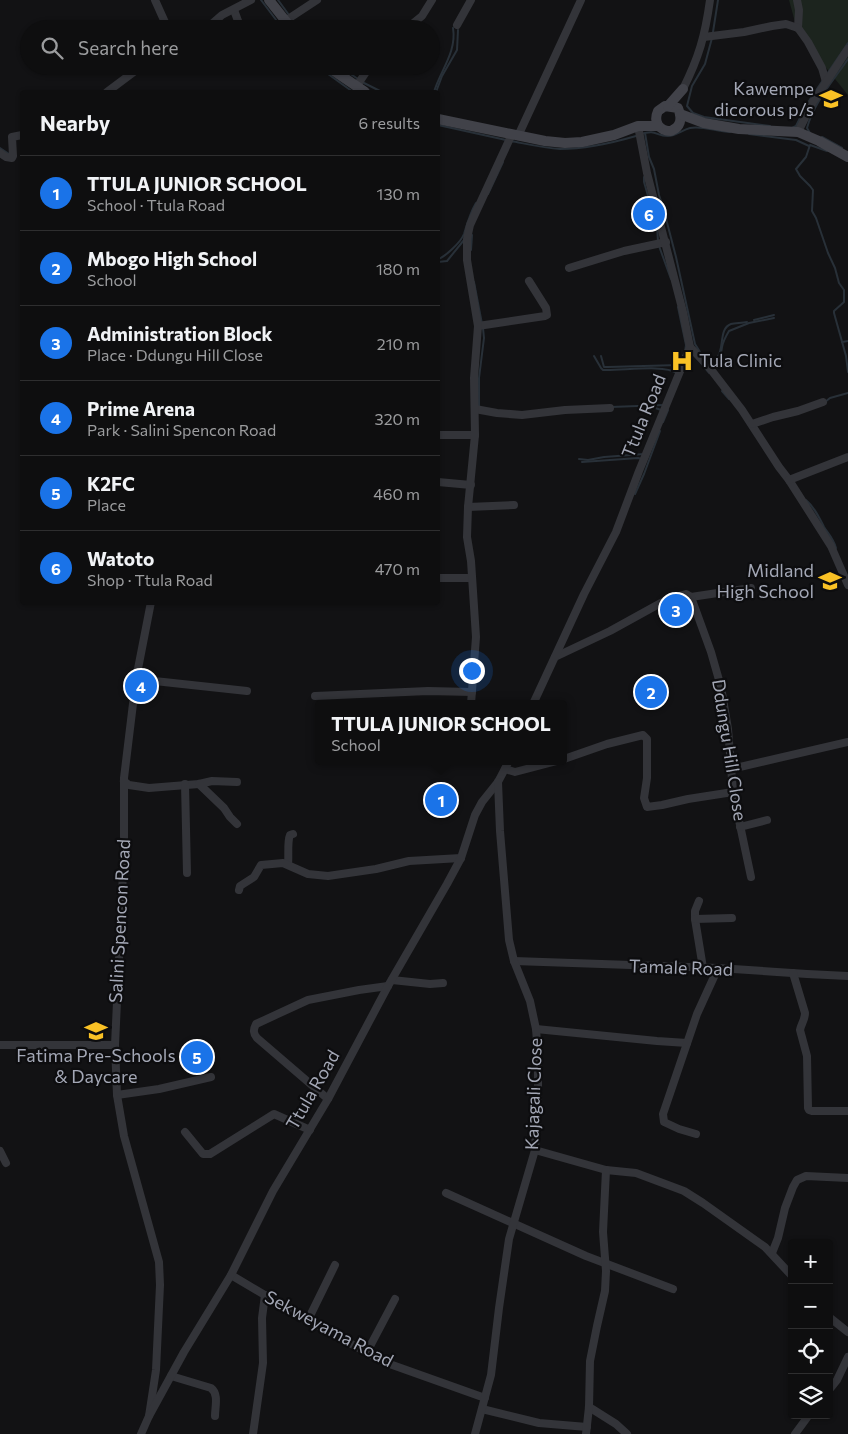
<!DOCTYPE html>
<meta charset="utf-8">
<style>
:root{--surface:#0e0e0f;--page:#1c1c1d;--text:#f1f3f6;--muted:#9b9c9e;--line:#2e2e2f;--accent:#1a73e8}
body{margin:0;font-family:Commissioner,sans-serif;background:var(--page);color:var(--text)}
.controls{position:absolute;right:15px;bottom:15px;display:grid;overflow:hidden;border-radius:5px;box-shadow:0 1px 4px #0004}
.controls button{width:45px;height:45px;display:grid;place-items:center;padding:0;border:0;border-bottom:1px solid var(--line);background:var(--surface);color:var(--text);font:25px sans-serif}
.you{position:absolute;left:471px;top:670px;width:18px;height:18px;margin:-12px;border:4px solid #fff;border-radius:50%;background:#1a73e8;box-shadow:0 0 0 8px #1a73e833}
.badge{display:grid;place-items:center;width:32px;height:32px;border-radius:50%;background:var(--accent);color:#fff;font-size:16px;font-weight:700}
.pin{position:absolute;translate:-50% -50%;border:2px solid #fff;box-shadow:0 1px 5px #0006}
.popup{position:absolute;left:315px;top:700px;width:252px;height:65px;box-sizing:border-box;display:grid;place-content:center;border-radius:5px;background:var(--surface);filter:drop-shadow(0 1px 4px #0005);font-size:16px;white-space:nowrap;color:var(--muted)}
.popup b{font-size:19px;color:var(--text)}
.popup::after{content:'';position:absolute;left:50%;top:100%;margin-left:-10px;border:10px solid transparent;border-top-color:var(--surface)}
.list{margin:0;padding:0;list-style:none}
h2{display:flex;justify-content:space-between;align-items:center;height:65px;margin:0;padding:0 20px;font-size:21px}
h2 small{font-size:16px;font-weight:400;color:var(--muted)}
.list li{display:grid;grid-template-columns:32px 1fr auto;gap:15px;align-items:center;box-sizing:border-box;height:75px;padding:0 20px;border-top:1px solid var(--line)}
.list b{display:block;font-size:19px;white-space:nowrap}
.list p{margin:0;font-size:16px;white-space:nowrap;color:var(--muted)}
.list em{font-size:16px;font-style:normal;color:var(--muted)}
.icon{flex:none;width:28px;height:28px;fill:none;stroke:currentColor;stroke-width:2;stroke-linecap:round;stroke-linejoin:round}
.map{position:relative;flex:none;width:848px;height:1434px;overflow:hidden}
.search{position:absolute;background:var(--surface);box-shadow:0 1px 4px #0004;left:20px;top:20px;width:420px;height:55px;display:flex;align-items:center;gap:12px;box-sizing:border-box;padding:0 18px;border-radius:28px;color:var(--muted);font-size:19px}
.panel{position:absolute;background:var(--surface);box-shadow:0 1px 4px #0004;left:20px;top:90px;width:420px;height:515px;border-radius:5px}
.map>svg:first-child{display:block}
</style>
<div class="map">
<svg width="848" height="1434" viewBox="0 0 848 1434">
<rect width="100%" height="100%" fill="#121214"/>
<path fill="#1c241e" d="M789,0H848V95L798,33Z"/>
<g fill="none" stroke-linecap="round" stroke-linejoin="round">
<g stroke="#283038" stroke-width="2">
<path d="M261,0L283,29"/>
<path d="M278,0L289,15"/>
<path d="M292,19L300,29"/>
<path d="M713,32L718,0"/>
<path d="M712,38L705,64L692,86L687,106L693,113L704,117L770,126"/>
<path d="M317,66L353,92"/>
<path d="M339,66L358,79"/>
<path d="M827,74L848,43"/>
<path d="M362,82L382,92"/>
<path d="M434,92C440,71 457,52 453,28"/>
<path d="M436,92L442,76L457,50L458,30"/>
<path d="M438,125L506,140"/>
<path d="M792,128L796,126L807,104L823,80"/>
<path d="M645,133L649,157L654,169L659,195L663,207L676,257L695,344L700,352"/>
<path d="M810,133L807,128C814,102 833,81 848,59"/>
<path d="M641,134C657,129 655,136 668,136C676,136 682,130 690,128C702,125 717,132 730,132"/>
<path d="M749,134L796,140L809,146"/>
<path d="M822,137L842,148"/>
<path d="M511,141C527,144 544,148 560,149C586,149 612,143 636,136"/>
<path d="M0,148L9,154"/>
<path d="M827,151L810,145L806,157L796,169L800,176L810,186L813,190L812,211L816,218L828,253L835,268L839,283L844,290V302L834,311V313L846,356L848,372"/>
<path d="M644,177V182L657,227L658,241"/>
<path d="M488,194L503,162"/>
<path d="M659,246L671,279"/>
<path d="M471,250L472,235"/>
<path d="M438,259C445,257 461,242 464,234C467,224 470,213 476,203"/>
<path d="M438,262L447,261L464,240"/>
<path d="M474,282L482,324"/>
<path d="M678,307L686,345L685,352"/>
<path d="M754,320L774,315"/>
<path d="M842,342L848,341"/>
<path d="M594,356L601,368L603,370C622,371 663,364 677,373"/>
<path d="M601,356L604,367H608L679,365"/>
<path d="M709,362C710,362 716,360 718,356C724,348 719,328 731,324C735,323 742,323 747,322"/>
<path d="M701,363L709,373"/>
<path d="M712,367L713,364C721,360 721,354 722,347C723,341 726,336 729,331L749,323L774,318"/>
<path d="M722,391L729,399"/>
<path d="M825,402L830,398L848,393"/>
<path d="M650,406L661,410"/>
<path d="M480,407L479,406V378L484,338L483,328"/>
<path d="M611,407L664,405"/>
<path d="M663,422L668,410"/>
<path d="M579,459L588,460L604,457L644,454"/>
<path d="M582,462L638,458L642,459"/>
<path d="M635,494L644,474L660,431"/>
<path d="M806,500C814,507 819,517 824,527C829,535 833,538 836,548"/>
</g>
<g stroke="#333439" stroke-width="8">
<path d="M155,0L168,29"/>
<path d="M797,0L799,10L798,28"/>
<path d="M234,10L241,29"/>
<path d="M285,21L317,0"/>
<path d="M457,25L471,0"/>
<path d="M206,29L222,15L251,0"/>
<path d="M406,29L422,16L432,0"/>
<path d="M704,37L744,32L772,26L786,24L798,28L808,42L822,68L826,82"/>
<path d="M356,87L370,66"/>
<path d="M683,89C699,57 705,36 710,0"/>
<path d="M107,92L135,71L146,66"/>
<path d="M798,132L813,102L848,49"/>
<path d="M518,136L581,0"/>
<path d="M0,153L6,157L12,158L13,156L12,137L22,135"/>
<path d="M569,268L624,251L666,242"/>
<path d="M478,326L545,316L547,315L546,308L529,281"/>
<path d="M690,347L709,367L742,410L779,467L789,480L831,546L848,585"/>
<path d="M475,409L497,413L522,415L565,410L610,408"/>
<path d="M752,424L773,417L798,411L823,402"/>
<path d="M438,435H475"/>
<path d="M789,480L848,457"/>
<path d="M438,482L471,485"/>
<path d="M468,507L514,505"/>
<path d="M438,578H472"/>
<path d="M691,597L751,588"/>
<path d="M555,657L610,631L668,599L686,594L691,597L711,652L721,687L728,729L733,792L751,877"/>
<path d="M136,679L247,691"/>
<path d="M315,696L428,691L472,692"/>
<path d="M471,704L476,637L471,561L467,537L468,507L475,435L474,378L478,326L467,260V239L470,225L512,134"/>
<path d="M533,704L584,594L616,532L639,471L690,347L683,312L647,173L638,126"/>
<path d="M564,759L607,744L643,735L647,739V778L644,798L647,807L662,805L688,799L733,792"/>
<path d="M505,769L515,772L557,761"/>
<path d="M731,769L848,742"/>
<path d="M124,781L129,785L149,788L199,784L212,781L237,782"/>
<path d="M185,784L187,873"/>
<path d="M199,784L224,808L230,817L237,824"/>
<path d="M740,827L767,820"/>
<path d="M288,864C289,855 287,842 290,835L293,834"/>
<path d="M239,890L240,886L254,877L261,865L283,863L308,874L328,876L376,869L409,861L461,858"/>
<path d="M699,901L695,911V919L703,968"/>
<path d="M695,919L732,918"/>
<path d="M514,961L718,968L807,974L848,976"/>
<path d="M793,973L805,1013C805,1020 801,1024 800,1030L807,1056L808,1108L809,1110L812,1111H848"/>
<path d="M392,980L430,984L443,983"/>
<path d="M536,1029L657,1041L687,1043"/>
<path d="M0,1045H115"/>
<path d="M117,1095L159,1089L211,1077"/>
<path d="M328,1099L257,1038C253,1033 253,1030 256,1024L308,1000L359,990L388,986"/>
<path d="M185,1132L203,1154H210L274,1114L310,1130"/>
<path d="M696,1134L679,1129L664,1122L663,1114L697,1014L718,968"/>
<path d="M535,1150L606,1170L636,1173L684,1191L703,1203L765,1247L792,1276"/>
<path d="M0,1151L6,1163"/>
<path d="M446,1193L586,1256L673,1289"/>
<path d="M772,1253L778,1238L785,1208L793,1187L797,1180L806,1176L848,1178"/>
<path d="M231,1275L290,1310L384,1362L485,1398"/>
<path d="M829,1317L848,1332"/>
<path d="M308,1320L335,1265"/>
<path d="M367,1352L395,1299"/>
<path d="M171,1376L211,1388C219,1394 215,1407 215,1416"/>
<path d="M829,1390L837,1380L848,1357"/>
<path d="M589,1407L616,1424L627,1434"/>
<path d="M482,1409L539,1423L587,1427"/>
<path d="M149,1416L156,1370L160,1285L159,1262L124,1136L117,1095L115,1045L124,850V778L136,679L151,602"/>
<path d="M141,1434L149,1416L184,1352L231,1275L273,1191L328,1099L388,986L447,884L461,858L475,815L482,802L498,782L509,761"/>
<path d="M253,1434L263,1363L262,1318L265,1295"/>
<path d="M475,1434L491,1375L499,1308L509,1239L535,1150L538,1095V1054L536,1029L530,1001L514,961L509,940L500,831L498,782"/>
<path d="M586,1434L589,1407L590,1361L597,1326L605,1291L606,1271L603,1232L606,1170"/>
<path d="M795,1434L809,1415"/>
</g>
<g stroke="#414249" stroke-width="10">
<path d="M269,0L292,29"/>
<path d="M327,66L365,92"/>
<path d="M665,106L678,108C682,118 682,126 671,131C659,131 653,122 658,111Z"/>
<path d="M668,106L683,89"/>
<path d="M680,114L704,123L739,129L798,132L819,141L848,157"/>
<path d="M438,119L545,141L565,143L582,142L614,135L638,126H658"/>
</g>
</g>
<defs>
<symbol id="school-bare" viewBox="-9 -9 18 18"><path d="M0-5L7-2L0 1L-7-2ZM-4 1L0 2.5L4 1V4Q0 6-4 4Z" fill="#f9c125" stroke="#0d0d0f" stroke-width="2.5" paint-order="stroke"/></symbol>
<symbol id="hospital-bare" viewBox="-9 -9 18 18"><path d="M-5-5h3v3.5h4V-5h3V5h-3V1.5h-4V5h-3Z" fill="#f9c125" stroke="#0d0d0f" stroke-width="2.5" paint-order="stroke"/></symbol>
</defs>
<g fill-rule="evenodd">
<use href="#school-bare" x="815" y="83" width="32" height="32"/>
<use href="#hospital-bare" x="666" y="345" width="32" height="32"/>
<use href="#school-bare" x="814" y="565" width="32" height="32"/>
<use href="#school-bare" x="80" y="1015" width="32" height="32"/>
</g>
<g text-anchor="middle" stroke-width="4.5" stroke-linejoin="round" paint-order="stroke">
<g font-size="18" fill="#a3a7b5" stroke="#0d0d0f" text-anchor="end">
<text x="814" y="95">Kawempe<tspan x="814" dy="21">dicorous p/s</tspan></text>
<text x="699" y="367" text-anchor="start">Tula Clinic</text>
<text x="814" y="577">Midland<tspan x="814" dy="21">High School</tspan></text>
<text x="96" y="1062" text-anchor="middle">Fatima Pre-Schools<tspan x="96" dy="21">&amp; Daycare</tspan></text>
</g>
<g font-size="18" fill="#a3a7b5" stroke="#0d0d0f">
<text transform="translate(644 416) rotate(-68)" y="6">Ttula Road</text>
<text transform="translate(729 750) rotate(81)" y="6">Ddungu Hill Close</text>
<text transform="translate(120 921) rotate(-87)" y="6">Salini Spencon Road</text>
<text transform="translate(681 968) rotate(2)" y="6">Tamale Road</text>
<text transform="translate(313 1090) rotate(-60)" y="6">Ttula Road</text>
<text transform="translate(534 1094) rotate(-88)" y="6">Kajagali Close</text>
<text transform="translate(329 1329) rotate(28)" y="6">Sekweyama Road</text>
</g>
</g>
</svg>
<div class="controls">
<button>+</button>
<button>−</button>
<button><svg class="icon" aria-label="locate" viewBox="0 0 24 24"><circle cx="12" cy="12" r="6"/><path d="M12 2v4M12 18v4M2 12h4M18 12h4"/></svg></button>
<button><svg class="icon" aria-label="layers" viewBox="0 0 24 24"><path d="M12 4l9 5-9 5-9-5zM3 14l9 5 9-5"/></svg></button>
</div>
<div class="you"></div>
<div class="pin badge" style="left:441px;top:800px">1</div>
<div class="popup"><b>TTULA JUNIOR SCHOOL</b>School</div>
<div class="pin badge" style="left:651px;top:692px">2</div>
<div class="pin badge" style="left:676px;top:610px">3</div>
<div class="pin badge" style="left:141px;top:686px">4</div>
<div class="pin badge" style="left:197px;top:1057px">5</div>
<div class="pin badge" style="left:649px;top:214px">6</div>
<div class="search"><svg class="icon" aria-label="search" viewBox="0 0 24 24"><circle cx="10" cy="10" r="6"/><path d="M15 15l6 6"/></svg>Search here</div>
<section class="panel">
<h2>Nearby<small>6 results</small></h2>
<ul class="list">
<li><span class="badge">1</span><div><b>TTULA JUNIOR SCHOOL</b><p>School · Ttula Road</p></div><em>130 m</em></li>
<li><span class="badge">2</span><div><b>Mbogo High School</b><p>School</p></div><em>180 m</em></li>
<li><span class="badge">3</span><div><b>Administration Block</b><p>Place · Ddungu Hill Close</p></div><em>210 m</em></li>
<li><span class="badge">4</span><div><b>Prime Arena</b><p>Park · Salini Spencon Road</p></div><em>320 m</em></li>
<li><span class="badge">5</span><div><b>K2FC</b><p>Place</p></div><em>460 m</em></li>
<li><span class="badge">6</span><div><b>Watoto</b><p>Shop · Ttula Road</p></div><em>470 m</em></li>
</ul>
</section>
</div>
